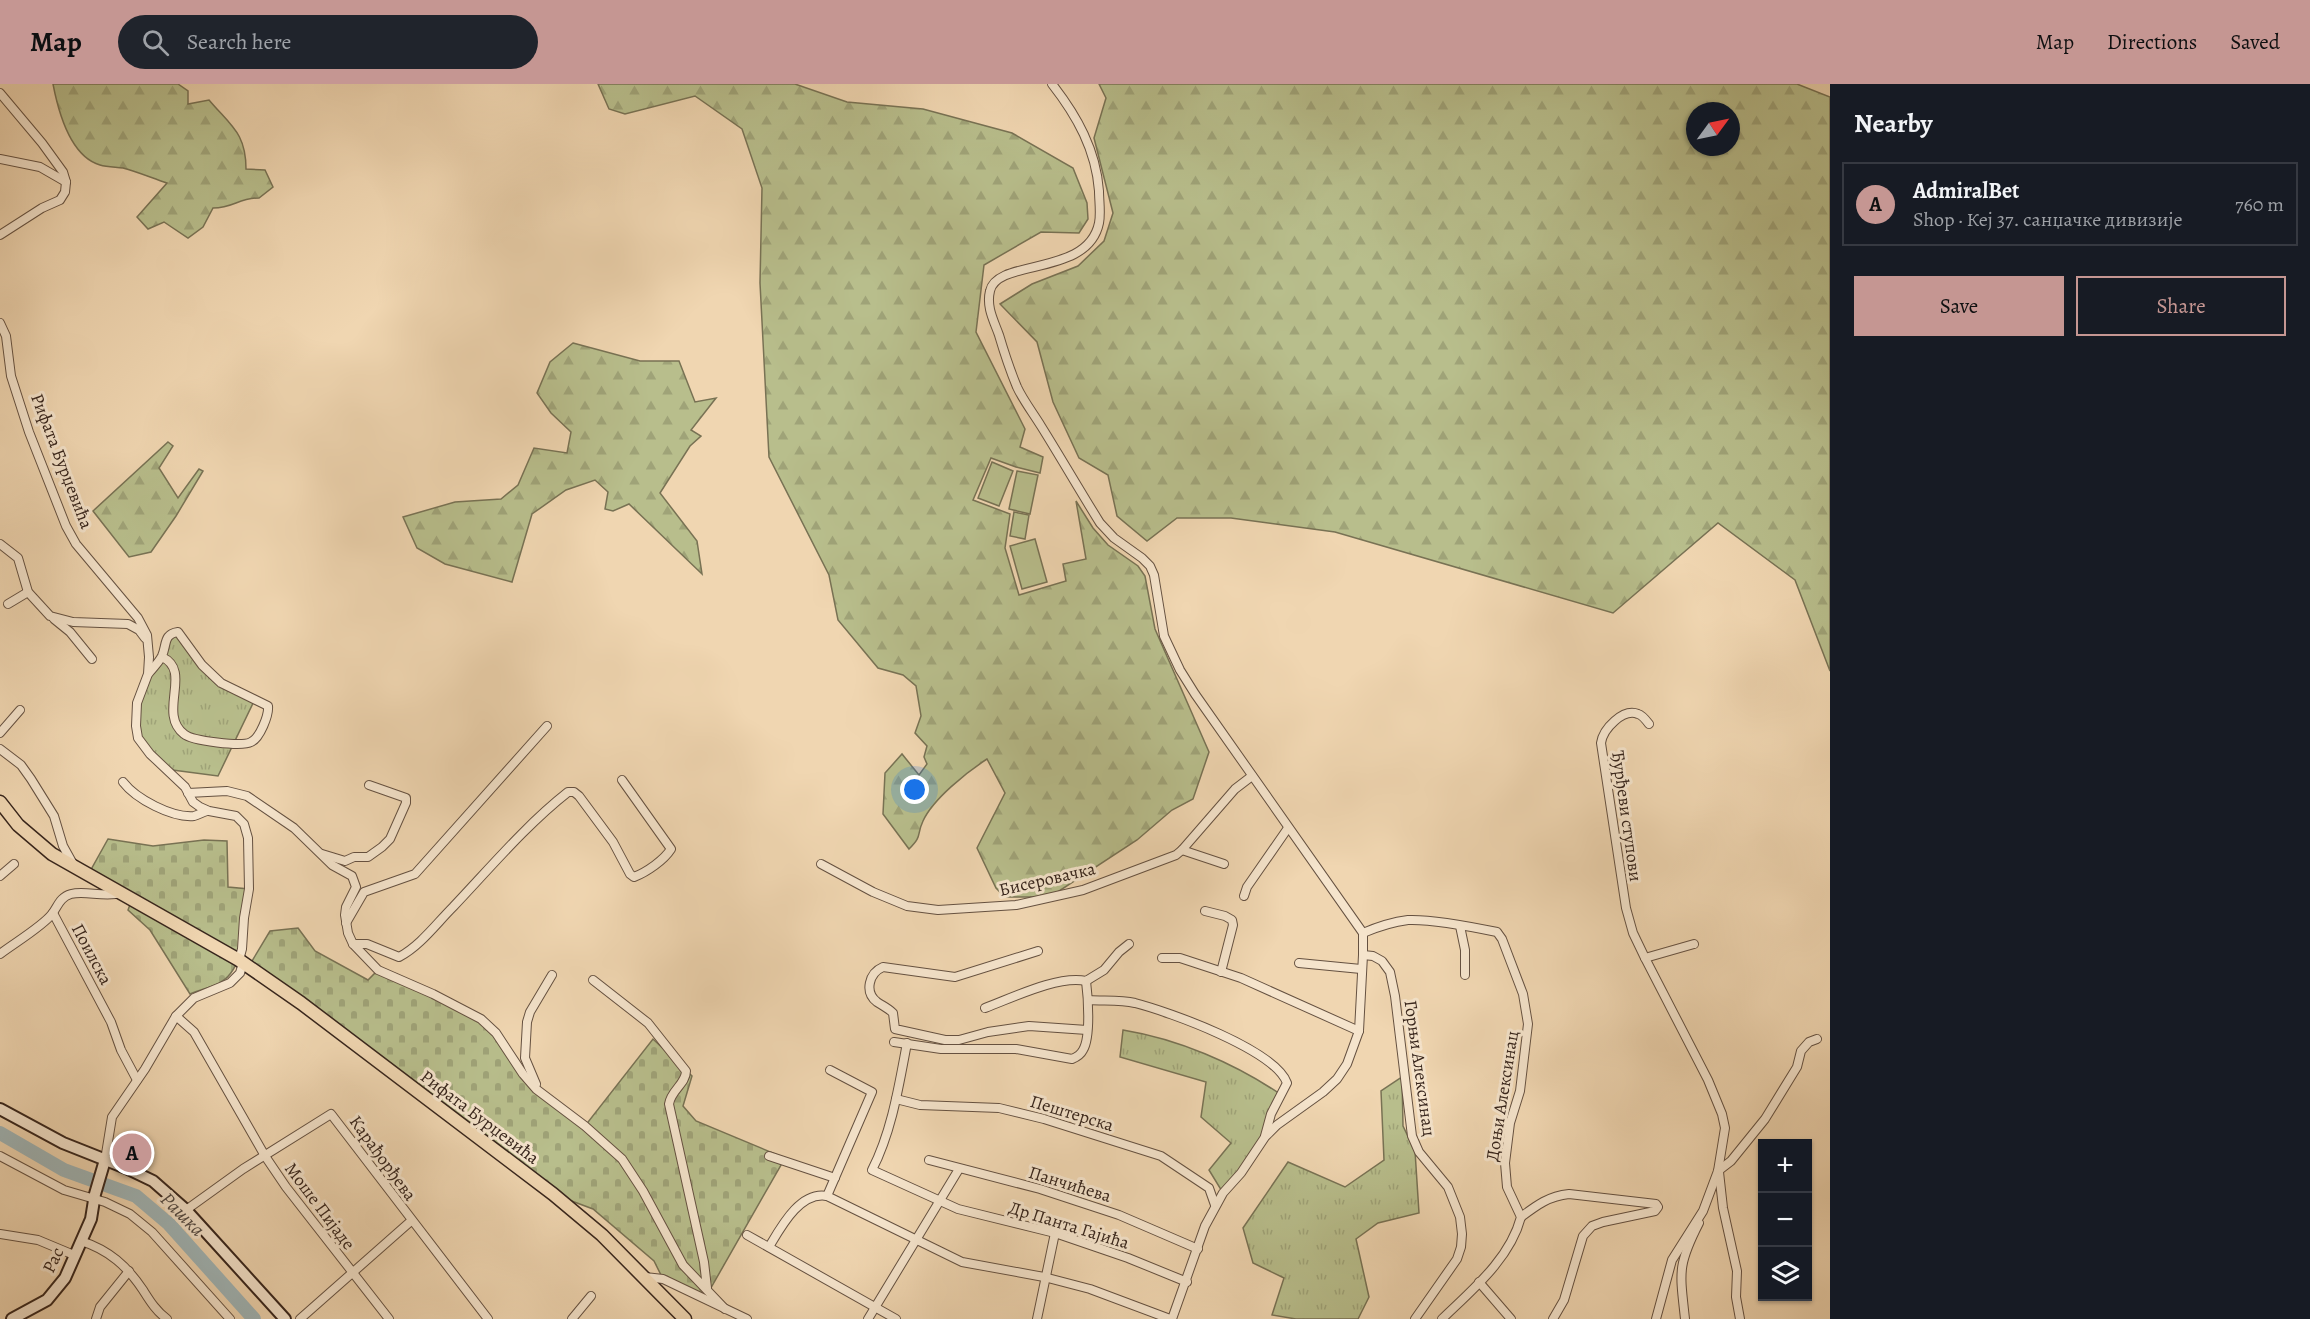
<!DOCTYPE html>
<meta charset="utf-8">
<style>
:root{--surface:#171b24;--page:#20242c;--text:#f1f3f6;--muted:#9ea1a6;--line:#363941;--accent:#c59692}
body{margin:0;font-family:Alegreya,serif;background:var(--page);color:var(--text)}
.controls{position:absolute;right:18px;bottom:18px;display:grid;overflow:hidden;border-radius:0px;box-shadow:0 2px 4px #0004}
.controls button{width:54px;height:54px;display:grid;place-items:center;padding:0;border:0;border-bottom:2px solid var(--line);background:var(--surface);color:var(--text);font:30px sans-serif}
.compass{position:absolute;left:1686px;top:18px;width:54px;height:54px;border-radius:50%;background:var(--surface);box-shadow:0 2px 4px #0004;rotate:57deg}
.you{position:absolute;left:915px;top:706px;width:21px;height:21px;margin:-15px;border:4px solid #fff;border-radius:50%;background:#1a73e8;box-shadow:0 0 0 9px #1a73e833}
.badge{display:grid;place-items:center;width:39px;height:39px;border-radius:50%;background:var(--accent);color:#111;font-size:20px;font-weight:700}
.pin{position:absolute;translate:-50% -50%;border:3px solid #fff;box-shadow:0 2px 6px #0006}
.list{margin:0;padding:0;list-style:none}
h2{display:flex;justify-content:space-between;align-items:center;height:78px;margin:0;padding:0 24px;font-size:26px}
h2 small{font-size:20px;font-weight:400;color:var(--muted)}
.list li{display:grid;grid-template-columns:39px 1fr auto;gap:18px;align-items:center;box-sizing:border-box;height:84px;margin:0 12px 12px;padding:0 12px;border:2px solid var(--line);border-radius:0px}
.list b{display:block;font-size:22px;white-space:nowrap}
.list p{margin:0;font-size:20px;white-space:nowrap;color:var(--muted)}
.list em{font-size:20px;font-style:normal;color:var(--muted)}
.actions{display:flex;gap:12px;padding:18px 24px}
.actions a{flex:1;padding:14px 0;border:2px solid var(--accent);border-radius:0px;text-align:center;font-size:21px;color:var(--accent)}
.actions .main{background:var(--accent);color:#111}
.icon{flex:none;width:33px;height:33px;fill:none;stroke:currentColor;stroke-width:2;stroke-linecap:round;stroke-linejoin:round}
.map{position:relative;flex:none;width:1830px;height:1235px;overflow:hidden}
header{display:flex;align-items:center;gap:36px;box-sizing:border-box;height:84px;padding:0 30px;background:var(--accent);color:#111}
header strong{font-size:28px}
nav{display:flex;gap:33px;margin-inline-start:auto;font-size:21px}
.search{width:420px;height:54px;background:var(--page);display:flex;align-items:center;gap:15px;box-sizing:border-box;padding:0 21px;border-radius:33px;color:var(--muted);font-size:22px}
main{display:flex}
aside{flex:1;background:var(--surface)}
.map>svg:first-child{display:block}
</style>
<header>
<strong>Map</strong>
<div class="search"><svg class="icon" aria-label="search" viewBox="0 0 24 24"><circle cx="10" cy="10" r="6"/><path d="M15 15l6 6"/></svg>Search here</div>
<nav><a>Map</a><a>Directions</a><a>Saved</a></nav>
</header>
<main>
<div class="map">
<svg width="1830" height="1235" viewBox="0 0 1830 1235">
<defs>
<pattern id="grass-tufts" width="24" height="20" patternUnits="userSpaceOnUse" patternTransform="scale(1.5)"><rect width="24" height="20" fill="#b8be8c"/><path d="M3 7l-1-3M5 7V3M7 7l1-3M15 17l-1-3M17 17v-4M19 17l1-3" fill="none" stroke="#9fa378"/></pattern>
<pattern id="forest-firs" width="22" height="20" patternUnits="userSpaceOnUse" patternTransform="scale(1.5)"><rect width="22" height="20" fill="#b8be8c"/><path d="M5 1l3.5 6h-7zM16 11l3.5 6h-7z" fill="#9fa378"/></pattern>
<pattern id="cemetery-stones" width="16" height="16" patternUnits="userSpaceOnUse" patternTransform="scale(1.5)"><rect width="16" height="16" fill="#b8be8c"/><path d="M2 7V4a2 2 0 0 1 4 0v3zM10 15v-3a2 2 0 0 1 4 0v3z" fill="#9fa378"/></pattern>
</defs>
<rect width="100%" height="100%" fill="#f0d6b1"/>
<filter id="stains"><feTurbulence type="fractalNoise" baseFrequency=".00333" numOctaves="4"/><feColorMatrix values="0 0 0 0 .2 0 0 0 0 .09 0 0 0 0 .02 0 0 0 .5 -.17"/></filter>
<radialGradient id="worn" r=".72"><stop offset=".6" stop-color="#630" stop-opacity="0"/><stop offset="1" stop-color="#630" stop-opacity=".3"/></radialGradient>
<g fill="url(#grass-tufts)" stroke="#787254" stroke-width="1.5">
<path d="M174,548L221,599L255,615L218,692L165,685L137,650L140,609Z"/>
<path d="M1123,946C1178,955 1234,979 1280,1010L1265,1053L1223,1109L1209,1086L1231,1059L1201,1033L1206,998L1120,973Z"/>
<path d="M1402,993L1403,1042L1415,1067L1419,1129L1378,1139L1356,1155L1369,1213L1358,1235H1296L1272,1231L1284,1194L1253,1179L1243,1144L1288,1078L1345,1103L1384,1076L1381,1007Z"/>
</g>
<g fill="url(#forest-firs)" stroke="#787254" stroke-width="1.5" fill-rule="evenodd">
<path d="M53,0H178L188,7V20L209,16C231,42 246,49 246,85L265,86L273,103L259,114C238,114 234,124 213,124L203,143L188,154L164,138L148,145L137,133L167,99C152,94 138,88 123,84C115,83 107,83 100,81C70,72 58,26 53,0Z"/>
<path d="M598,0H795L847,18L923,25L1012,49L1073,84L1087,119L1088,135L1079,149L1041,148L984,181L976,248L1025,345L1020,363L1043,373L1040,389L1016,383L991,374L973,416L1010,430L1005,464L1019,511L1066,497L1063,480L1086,475L1076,417L1093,444L1108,461L1138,482L1145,492L1155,545L1209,668L1193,715L1172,726L1137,756L1050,813H1005L996,804L977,764L1005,709L987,675C967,688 933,715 923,737C916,752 923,751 909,765L883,730L885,689L902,670L919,691L927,680L924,673L927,662L915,649L921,632L916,602L903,591L878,584L838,536L829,491L769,373L760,199L762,104L742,45L695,12L625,30L609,25Z"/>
<path d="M1099,0H1797L1830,13V587L1795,496L1718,439L1613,529L1335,448L1231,434H1177L1147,457L1117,432L1108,391L1079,374L1053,318L1037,258L1000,220L1032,200L1078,182L1104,157L1113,129L1094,54L1106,14ZM1695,27H1731V63H1695Z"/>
<path d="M573,259L640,277H679L695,318L716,314L691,346L701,352L690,362L660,409L697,457L702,490L629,420L613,427L605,425L608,408L595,396L566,406L532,430L512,498L445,480L417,464L403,433L455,418L501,415L518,401L534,364L567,369L571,348L551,329L537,309L550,278Z"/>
<path d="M168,358L173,362L159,384L178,414L199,385L203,387L176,432L151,468L129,473L93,427Z"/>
</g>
<g fill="url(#cemetery-stones)" stroke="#787254" stroke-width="1.5">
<path d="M108,755L153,762L204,756L227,757L228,803L249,805C246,832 246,884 221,898C212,904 200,905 190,910L150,846L128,826L132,815L88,791Z"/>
<path d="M298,844L315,867L368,896L378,886L491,943L523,990L585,1042L653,955L692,992L683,1022L696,1037L785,1074L704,1216L663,1195L654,1177L593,1125L553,1110L249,882L270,847Z"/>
</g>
<g fill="#b8be8c" stroke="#787254" stroke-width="1.5">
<path d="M992,378L1013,387L999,422L978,414Z"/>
<path d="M1017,387L1038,391L1030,430L1009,425Z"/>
<path d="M1014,428L1029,431L1025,455L1010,452Z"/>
<path d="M1035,455L1047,498L1022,505L1010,462Z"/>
</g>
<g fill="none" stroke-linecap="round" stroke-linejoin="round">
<path stroke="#a0b6b8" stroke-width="14" d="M0,1049L64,1086L136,1112L169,1140L254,1235"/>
<defs>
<g id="street">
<path d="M1052,0C1077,32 1096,66 1099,107C1099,117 1101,129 1099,139C1088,193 997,174 990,207C986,223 994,237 999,251C1004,268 1010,286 1017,303C1023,316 1033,329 1041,342C1061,374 1080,407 1100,439L1114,454L1142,474L1150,482L1154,491L1164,552L1180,586L1195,610L1363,849V871L1359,947L1347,980L1337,995L1323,1008L1277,1041L1265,1053L1241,1089L1223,1109L1205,1142L1172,1235"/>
<path d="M0,9L42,59L63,88L66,98L65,108L60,116L42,124L0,151"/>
<path d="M0,75L40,83L66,98"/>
<path d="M0,239L6,252L11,292L29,348L66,442L76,460L138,534L147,551L149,573L148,590L137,619L136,642L138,654L150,670L185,703L193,718L200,723L209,727L236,732L244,740L248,754L249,805L244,834L242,865L239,876"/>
<path d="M0,460L18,474L28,508L50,532L73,538L128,540L139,546L145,554"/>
<path d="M8,520L28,508"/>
<path d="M54,535L70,548L92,575"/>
<path d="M149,589C153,584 159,578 162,572C167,561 163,550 178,548L202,581L221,599L268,622C269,631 260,654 251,658C242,663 192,657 184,650C157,629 193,587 162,573"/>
<path d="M1649,640C1646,636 1642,631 1638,630C1623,624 1603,645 1601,659L1626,824L1633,849L1645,874L1708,996L1722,1030L1725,1044L1718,1087L1703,1127L1672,1176L1656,1235"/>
<path d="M0,649L20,626"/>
<path d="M0,665L21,681L31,695L54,732L63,762L73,780"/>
<path d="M123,698C136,715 172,734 194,732C198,731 203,728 207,727"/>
<path d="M188,709L227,707L247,712L294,744L332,781L352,792L356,803L346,823L345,831L348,849L353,860L378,886L433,910L481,935L496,949L523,990L536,1005L585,1042L622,1075L643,1107L683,1181L725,1225"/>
<path d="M1182,766L1224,780"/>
<path d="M322,770L345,777L354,773H368L382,763L390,755L406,719V714L369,701"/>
<path d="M821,780L873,808L907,822L938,826L1016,821L1083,806L1176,771L1182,766L1235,705L1252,692"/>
<path d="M0,792L14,780"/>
<path d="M1244,812L1247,803L1288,744"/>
<path d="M1205,827L1225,832L1232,836L1233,841L1221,888"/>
<path d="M53,829L111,938L121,966L137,996"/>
<path d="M346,839L364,808L415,790L547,642"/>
<path d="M1460,842L1465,866V891"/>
<path d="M1363,849C1377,843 1392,838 1408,836C1431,835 1473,843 1497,848L1502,855L1523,910L1528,940L1520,1007L1510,1039L1505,1079L1507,1103L1521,1133C1510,1175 1472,1206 1442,1235"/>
<path d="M353,860H367L399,873C420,862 436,840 453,823C490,784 526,741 568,708H574L579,712L613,758L630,790L634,793C647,788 664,776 671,765L622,696"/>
<path d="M1038,867L955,893L883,883C869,889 864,908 877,918C883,922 888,924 893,929L895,945L945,956H959L988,948L1029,942L1087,946"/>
<path d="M0,870C13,860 43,842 52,830C58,822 60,813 71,810C86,806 103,814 122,809"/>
<path d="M1363,871L1373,872L1382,877L1390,888L1395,912L1412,1052L1419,1068L1448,1103L1460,1133L1462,1150L1461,1163L1457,1175L1415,1235"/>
<path d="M1162,874H1180L1241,894L1359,947"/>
<path d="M1645,874L1694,860"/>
<path d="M1299,879L1361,885"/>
<path d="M593,896L648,939L686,987C686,1000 671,1006 669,1020L704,1178L707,1204"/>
<path d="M1089,916C1104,917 1121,916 1135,919C1170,928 1275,966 1287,999L1271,1030L1265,1052"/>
<path d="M985,924C1012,914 1058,891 1086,897L1104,886L1119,868L1129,860"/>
<path d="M176,932L194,948L265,1072L286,1103L389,1235"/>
<path d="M894,958L941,965H1016L1072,975C1077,973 1081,970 1083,966C1091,953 1088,912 1086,897"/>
<path d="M907,959C899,1001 892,1047 872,1086L958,1125L1055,1149L1128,1174L1187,1198"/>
<path d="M536,1000L525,974L527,938L530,928L552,891"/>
<path d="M896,1015L920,1021L999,1024L1044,1035L1161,1072L1209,1104L1215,1121"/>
<path d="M0,1072L64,1106L105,1118L130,1130L152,1148L230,1235"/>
<path d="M769,1072L835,1094"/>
<path d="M105,1076L112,1033L145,985L176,932L194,914L230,899L240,889L243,879"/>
<path d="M929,1076L1040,1105L1119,1131L1198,1165"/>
<path d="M1718,1087L1731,1077L1765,1035L1797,983L1801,967L1809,958L1817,955"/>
<path d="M1719,1088L1723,1124L1737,1187L1736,1213L1740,1235"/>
<path d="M827,1112L872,1008L830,986"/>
<path d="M186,1126L243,1085L331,1030L488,1235"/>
<path d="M1521,1133C1537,1121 1549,1112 1569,1110L1656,1120L1658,1123L1655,1127L1603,1138L1592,1142L1583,1152L1564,1216L1553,1235"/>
<path d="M0,1150L38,1156L74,1171"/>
<path d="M747,1151L896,1235"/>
<path d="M81,1157C109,1166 127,1182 143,1206C150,1217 156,1227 167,1235"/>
<path d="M769,1163C781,1143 800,1107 827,1112L962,1178L1044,1193L1090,1205L1170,1235"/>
<path d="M645,1193L663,1195L747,1235"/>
<path d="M1479,1198L1511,1235"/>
<path d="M96,1235L100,1223L129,1187"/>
<path d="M300,1235L411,1137"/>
<path d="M572,1235L591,1212"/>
<path d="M868,1235L959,1085"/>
<path d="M1037,1235L1055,1149"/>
<path d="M1685,1235C1680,1188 1677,1182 1699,1139"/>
</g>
<g id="secondary">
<path d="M0,1025L63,1059L126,1084L153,1097L186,1126L285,1235"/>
<path d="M12,1235L47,1216L65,1194L91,1135L95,1110L105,1076"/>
</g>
<path id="primary" d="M0,718L18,741L52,770L239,876L301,919L553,1110L602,1151L685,1235"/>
</defs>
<use href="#street" stroke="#655141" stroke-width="10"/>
<use href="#secondary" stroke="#37251c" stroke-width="14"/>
<use href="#primary" stroke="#37251c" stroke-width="15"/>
<use href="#street" stroke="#f5e4cc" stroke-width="8"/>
<use href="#secondary" stroke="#f5e4cc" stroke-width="10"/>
<use href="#primary" stroke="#f0d6b1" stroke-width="12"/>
</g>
<g text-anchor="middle" stroke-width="6" stroke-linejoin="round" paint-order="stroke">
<g font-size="18" fill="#37251c" stroke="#f5e4cc">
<text transform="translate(62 377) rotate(69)" y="6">Рифата Бурџевића</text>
<text transform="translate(1627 732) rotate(82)" y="6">Ђурђеви ступови</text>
<text transform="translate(1047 795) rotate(-13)" y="6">Бисеровачка</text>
<text transform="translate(92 870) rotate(62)" y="6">Поилска</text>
<text transform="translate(1420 984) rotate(82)" y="6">Горњи Алексинац</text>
<text transform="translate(1502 1012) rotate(-81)" y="6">Доњи Алексинац</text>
<text transform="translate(1072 1029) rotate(17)" y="6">Пештерска</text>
<text transform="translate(480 1033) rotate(37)" y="6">Рифата Бурџевића</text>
<text transform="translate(383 1074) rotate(54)" y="6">Карађорђева</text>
<text transform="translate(1070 1100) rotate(17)" y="6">Панчићева</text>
<text transform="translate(320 1122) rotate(53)" y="6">Моше Пијаде</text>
<text transform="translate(1069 1141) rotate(17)" y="6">Др Панта Гајића</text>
<text transform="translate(53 1176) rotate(-64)" y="6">Рас</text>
</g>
<g font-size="20" font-style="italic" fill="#514943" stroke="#f5e4cc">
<text transform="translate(183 1130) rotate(45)" y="7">Рашка</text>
</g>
</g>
<rect width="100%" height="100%" filter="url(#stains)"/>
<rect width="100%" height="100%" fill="url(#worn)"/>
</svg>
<div class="controls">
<button>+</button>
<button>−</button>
<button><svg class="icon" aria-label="layers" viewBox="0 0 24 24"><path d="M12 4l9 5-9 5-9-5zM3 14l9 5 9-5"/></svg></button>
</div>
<svg class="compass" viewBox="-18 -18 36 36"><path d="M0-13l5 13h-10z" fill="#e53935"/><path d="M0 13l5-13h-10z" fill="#9ea1a6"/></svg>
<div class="you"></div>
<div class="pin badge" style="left:132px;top:1069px">A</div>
</div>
<aside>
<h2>Nearby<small></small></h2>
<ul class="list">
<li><span class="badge">A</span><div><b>AdmiralBet</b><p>Shop · Кеј 37. санџачке дивизије</p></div><em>760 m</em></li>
</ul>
<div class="actions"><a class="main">Save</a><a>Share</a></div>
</aside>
</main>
